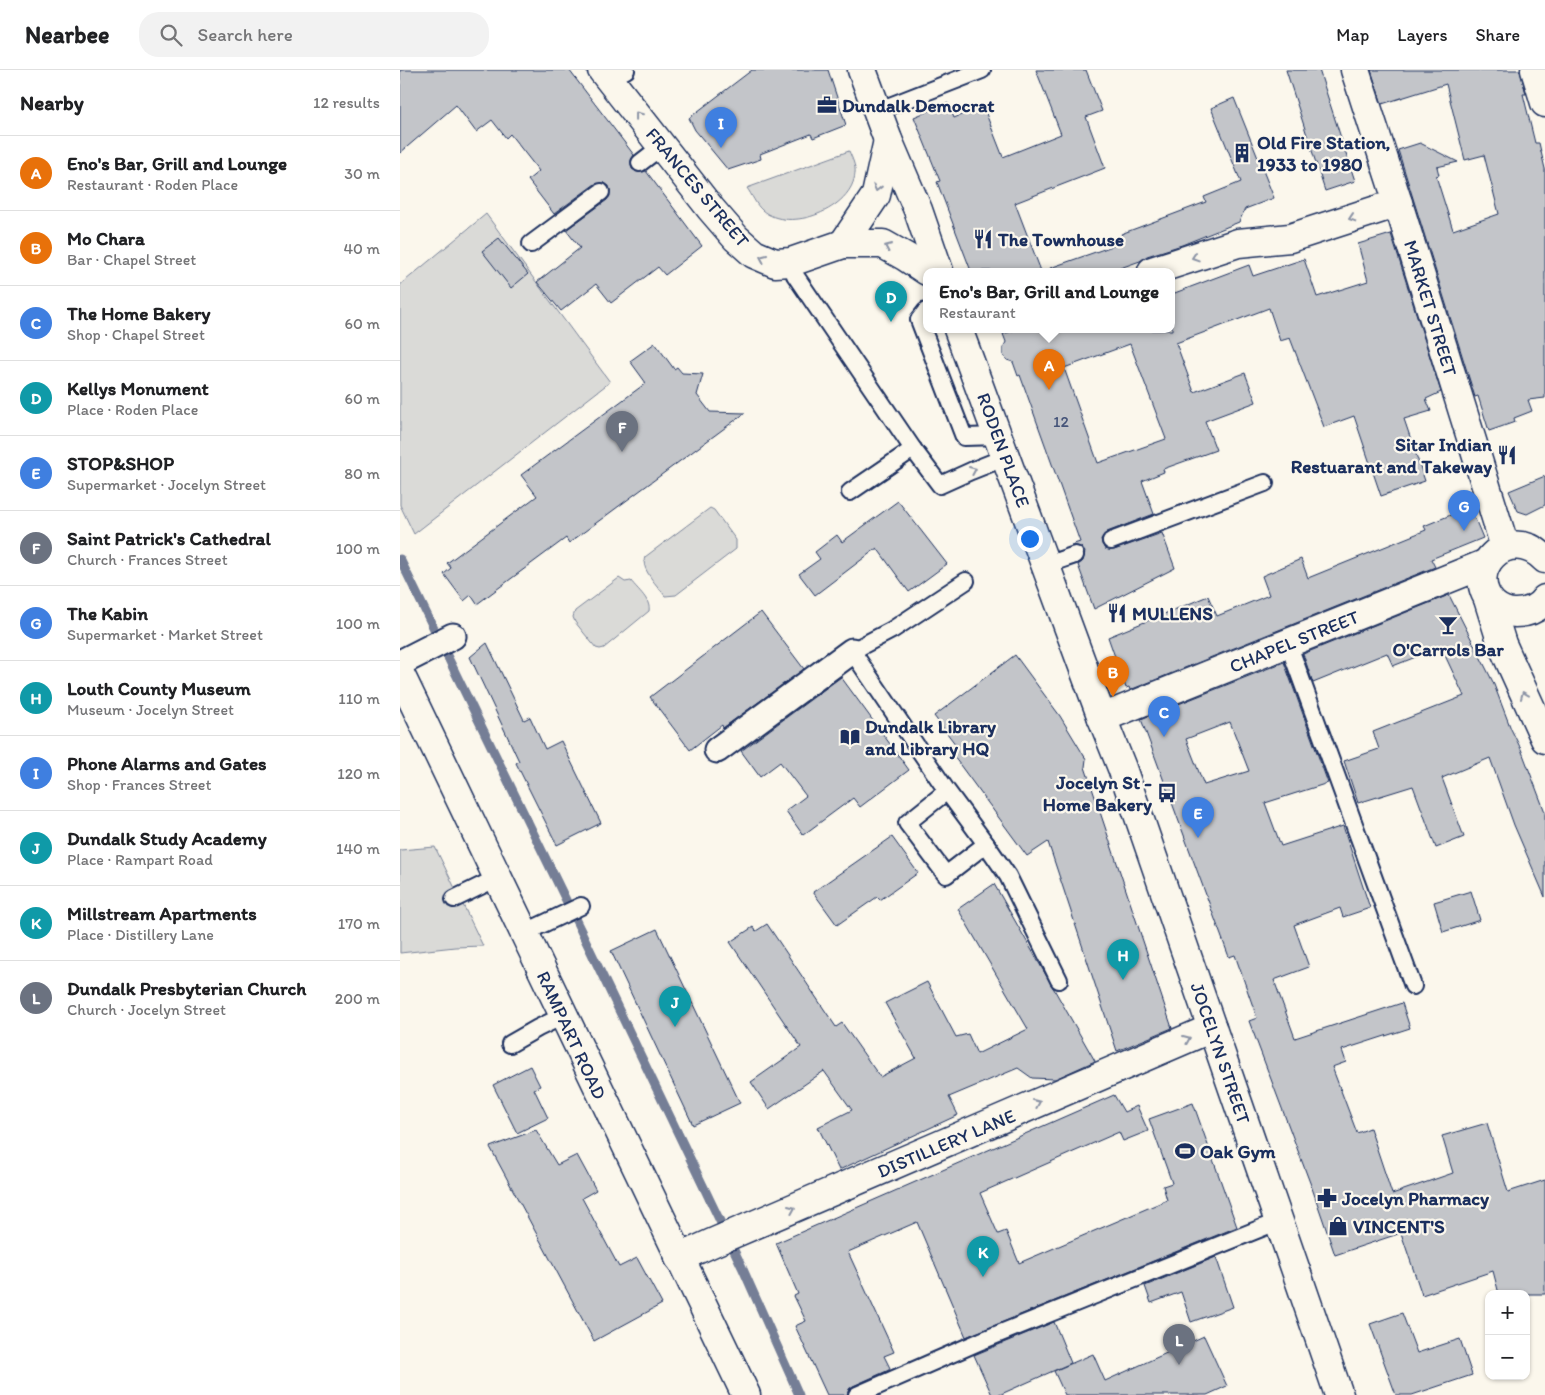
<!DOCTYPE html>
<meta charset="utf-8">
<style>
:root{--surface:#fff;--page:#f2f2f2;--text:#202124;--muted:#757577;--line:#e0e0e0;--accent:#1b2f5e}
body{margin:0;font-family:Itim,sans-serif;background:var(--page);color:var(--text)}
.controls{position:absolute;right:15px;bottom:15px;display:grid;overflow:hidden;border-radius:10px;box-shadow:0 1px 4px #0004}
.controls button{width:45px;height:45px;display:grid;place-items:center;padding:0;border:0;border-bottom:1px solid var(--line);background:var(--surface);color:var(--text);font:25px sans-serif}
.you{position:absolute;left:629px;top:468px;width:18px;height:18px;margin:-12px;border:4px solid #fff;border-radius:50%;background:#1a73e8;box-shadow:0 0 0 8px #1a73e833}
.badge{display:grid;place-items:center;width:32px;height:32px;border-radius:50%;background:var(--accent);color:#fff;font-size:16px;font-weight:700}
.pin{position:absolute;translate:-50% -41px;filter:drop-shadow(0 1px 2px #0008)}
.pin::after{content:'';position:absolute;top:26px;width:18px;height:15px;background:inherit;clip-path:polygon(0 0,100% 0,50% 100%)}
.popup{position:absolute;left:523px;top:198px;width:252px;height:65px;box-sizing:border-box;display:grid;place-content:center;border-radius:10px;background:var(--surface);filter:drop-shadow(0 1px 4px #0005);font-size:16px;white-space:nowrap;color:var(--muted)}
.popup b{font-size:19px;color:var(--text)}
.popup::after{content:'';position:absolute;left:50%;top:100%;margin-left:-10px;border:10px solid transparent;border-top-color:var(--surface)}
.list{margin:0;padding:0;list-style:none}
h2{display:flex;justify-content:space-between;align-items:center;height:65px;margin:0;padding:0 20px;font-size:21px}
h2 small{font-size:16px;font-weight:400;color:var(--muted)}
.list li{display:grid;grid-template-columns:32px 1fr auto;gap:15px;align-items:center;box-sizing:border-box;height:75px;padding:0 20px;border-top:1px solid var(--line)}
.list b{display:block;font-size:19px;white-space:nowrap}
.list p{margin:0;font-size:16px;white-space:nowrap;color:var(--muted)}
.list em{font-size:16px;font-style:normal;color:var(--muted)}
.icon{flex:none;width:28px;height:28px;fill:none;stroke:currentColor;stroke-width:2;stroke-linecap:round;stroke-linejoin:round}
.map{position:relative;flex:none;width:1145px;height:1325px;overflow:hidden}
header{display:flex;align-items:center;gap:30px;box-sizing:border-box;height:70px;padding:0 25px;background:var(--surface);border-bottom:1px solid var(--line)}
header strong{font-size:24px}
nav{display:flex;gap:28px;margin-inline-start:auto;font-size:18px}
.search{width:350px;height:45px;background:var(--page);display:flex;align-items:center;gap:12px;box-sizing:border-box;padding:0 18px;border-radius:20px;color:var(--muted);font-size:19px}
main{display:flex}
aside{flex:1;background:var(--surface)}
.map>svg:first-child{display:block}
</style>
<header>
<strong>Nearbee</strong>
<div class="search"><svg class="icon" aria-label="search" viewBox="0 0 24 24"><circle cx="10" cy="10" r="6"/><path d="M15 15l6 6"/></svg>Search here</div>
<nav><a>Map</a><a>Layers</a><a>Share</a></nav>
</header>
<main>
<aside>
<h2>Nearby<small>12 results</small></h2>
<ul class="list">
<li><span class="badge" style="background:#e8710a">A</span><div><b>Eno's Bar, Grill and Lounge</b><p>Restaurant · Roden Place</p></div><em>30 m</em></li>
<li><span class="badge" style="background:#e8710a">B</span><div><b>Mo Chara</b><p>Bar · Chapel Street</p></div><em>40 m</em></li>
<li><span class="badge" style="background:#3f7fe0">C</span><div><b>The Home Bakery</b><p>Shop · Chapel Street</p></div><em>60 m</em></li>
<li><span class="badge" style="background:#0f9aa8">D</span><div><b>Kellys Monument</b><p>Place · Roden Place</p></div><em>60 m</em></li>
<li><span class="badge" style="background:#3f7fe0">E</span><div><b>STOP&amp;SHOP</b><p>Supermarket · Jocelyn Street</p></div><em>80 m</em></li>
<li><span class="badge" style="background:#6b7280">F</span><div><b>Saint Patrick's Cathedral</b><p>Church · Frances Street</p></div><em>100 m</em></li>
<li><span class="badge" style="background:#3f7fe0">G</span><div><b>The Kabin</b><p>Supermarket · Market Street</p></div><em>100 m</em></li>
<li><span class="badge" style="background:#0f9aa8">H</span><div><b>Louth County Museum</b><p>Museum · Jocelyn Street</p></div><em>110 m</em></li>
<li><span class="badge" style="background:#3f7fe0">I</span><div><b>Phone Alarms and Gates</b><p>Shop · Frances Street</p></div><em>120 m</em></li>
<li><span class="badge" style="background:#0f9aa8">J</span><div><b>Dundalk Study Academy</b><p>Place · Rampart Road</p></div><em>140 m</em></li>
<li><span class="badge" style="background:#0f9aa8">K</span><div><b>Millstream Apartments</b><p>Place · Distillery Lane</p></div><em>170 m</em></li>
<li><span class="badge" style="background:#6b7280">L</span><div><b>Dundalk Presbyterian Church</b><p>Church · Jocelyn Street</p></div><em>200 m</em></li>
</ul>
</aside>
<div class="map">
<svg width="1145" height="1325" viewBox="0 0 1145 1325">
<rect width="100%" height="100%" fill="#fbf7ec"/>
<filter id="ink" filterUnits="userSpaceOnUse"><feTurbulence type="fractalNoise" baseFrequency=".02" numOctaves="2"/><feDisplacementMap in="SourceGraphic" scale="10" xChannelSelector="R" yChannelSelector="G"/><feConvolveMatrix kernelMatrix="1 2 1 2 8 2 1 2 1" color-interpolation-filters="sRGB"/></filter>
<g filter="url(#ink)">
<g fill="#dadad7" stroke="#7a849a">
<path d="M449,81C452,88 456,96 455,103C453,139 389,164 362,140C356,135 352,125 347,118Z"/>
<path d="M86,144L210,312L14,464L0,435V215Z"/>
<path d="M310,438L314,440L336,470V479L276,525L265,526C258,516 240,499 245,487Z"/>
<path d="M219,508L225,512L231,511C238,520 251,530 249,541L204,578L200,579L196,578L175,552L173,547L175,541Z"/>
<path d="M35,777L83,876L55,877L0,883V780Z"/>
</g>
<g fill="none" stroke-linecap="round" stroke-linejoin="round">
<path stroke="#747e96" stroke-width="9" d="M0,489L182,863L342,1197L399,1325"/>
</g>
<g fill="#c3c5c9" stroke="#1b2f5e" fill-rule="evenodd">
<path d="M0,0H169L234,85L231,90L232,99L237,102L246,101L302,176L265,205L258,197L211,233L196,214L161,241L137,212L180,178L166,160L207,130L210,126L209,116L204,113L195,114L154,144L128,110L139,101L110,64L106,68L92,50L76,62L56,35L0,83Z"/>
<path d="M352,0H428L446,55L413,68L411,64L360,84L361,89L328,100L295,60L289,48Z"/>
<path d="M636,0H686L702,41L686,47L705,98L615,133L641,201H571L537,112L540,111L514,47L548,33L554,48L583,36L603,87L661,64Z"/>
<path d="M886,0H919L955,111L925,121Z"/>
<path d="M971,0H1120L1126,24H1123L1135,73H1139L1145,99V328L1128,330L1132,341L1114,348L1115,352L1089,361L1078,326L1075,327L998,80L1020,73L1058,92L1037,97L1039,105L1036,106L1053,160L1099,144L1084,85L1065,90L1046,14L982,34Z"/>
<path d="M834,28L874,128L845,139L839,152L782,175L747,186L740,191L712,201H650V198L724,172L721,164L806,132L804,127L841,112L811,38Z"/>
<path d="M991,164L1041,322L1026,329L1031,341L1004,349L1025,411L981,426L954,346L924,357L890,268L880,271L869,238L776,273L794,322L845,303L856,332L805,351L816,380L763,399L764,402L742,411L754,444L707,462L701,469L702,474L705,479L714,480L762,463L775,498L694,539L678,495L683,491L685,482L681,477L671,475L680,472L620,305L618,306L613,292L607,290L603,285V278L606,272L603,264L618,259L772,260V224L849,195L853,206L904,189L917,227L968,211L958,174ZM730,274L766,369L698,393L664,298Z"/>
<path d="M99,168L128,204L111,218L82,181Z"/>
<path d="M255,273L274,299L277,297L282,303L303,304L297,325L310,342L345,343L169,473L166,468L77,534L71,525L64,531L44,504L51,498L47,493L137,426L121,405L246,313L230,291Z"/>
<path d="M1145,406V435L1127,444L1118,441L1109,421Z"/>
<path d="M498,431L547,494L509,522L477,478L415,525L399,504L420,489L415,482L437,465L442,472Z"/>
<path d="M1070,437L1083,468L1031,489L1035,497L730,620L729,617L726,618L708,567L808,526L817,546L869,525L862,506L901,489L908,508L1026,460L1024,456Z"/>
<path d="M1049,525L1093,612L1111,659L1121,679L1145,742V827L1114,755L1090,688L1042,708L1064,767L1036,778L1013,716L958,733L944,691L979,679L973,662L1064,626L1041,577L993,596L987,583L913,613L903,584Z"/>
<path d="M361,542L404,599L323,658L322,655L290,680L250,627Z"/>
<path d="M87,573L124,650L130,647L145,679L161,671L201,753L157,775L116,693L119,691L70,587Z"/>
<path d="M615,585L660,646L686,689L685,697L772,958L717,981L648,772L627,786L549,680L556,675L534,646Z"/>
<path d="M884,592L928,713L865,733L881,776L943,756L970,838L943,847L940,838L894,855L909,897L874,910L895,968L1002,933L1010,958L942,980L946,992L932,997L957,1063L970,1058L992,1124L1053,1103L1042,1066L1087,1053L1108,1122L1145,1110V1224H1099L1093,1201L1022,1225L1001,1163L935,1185L912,1118L849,951L857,948L835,885L829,887L741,649ZM830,652L849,701L804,715L786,669Z"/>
<path d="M441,607L509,700L460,737L453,728L403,765L386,741L406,726L380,692L360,707L341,681Z"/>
<path d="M492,767L518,803L480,830L477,827L437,855L413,822Z"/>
<path d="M594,814L695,991L655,1009L632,1008L618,998L549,1027L558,1045L439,1100L418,1057L452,1040L424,1001L369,1039L351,1012L401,977L330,872L353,857L356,861L367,854L436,957L442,953L480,1007L516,988L485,933L527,912L556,967L568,964L577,984L628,959L558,839Z"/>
<path d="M1071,821L1080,850L1043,862L1034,832Z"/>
<path d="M257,859L340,1033L293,1055L211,881Z"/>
<path d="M130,996L140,1016L134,1019L148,1048L117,1063L93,1015Z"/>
<path d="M714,1025L724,1042L737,1036L748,1061L723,1071L719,1062L580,1123L598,1164L606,1161L619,1193L767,1130L763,1116L772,1113L749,1049L793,1033L837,1157L566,1267L517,1152L448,1182L494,1282L484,1286L490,1298L489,1300L453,1316L449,1319L447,1325H427L395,1256L406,1251L394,1226L398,1224L376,1173Z"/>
<path d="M136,1060L157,1095L177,1085L196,1120L182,1128L219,1197L237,1188L262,1234L194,1271L90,1077Z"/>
<path d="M816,1187L833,1237L791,1252L781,1222L751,1233L745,1216Z"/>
<path d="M1002,1243L1017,1283L1060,1269L1072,1305L1012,1325H996L970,1254Z"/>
<path d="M654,1252L671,1293L599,1325H592L574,1285Z"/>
<path d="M804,1266L827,1316L807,1325H665L654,1301L693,1284L705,1311Z"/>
</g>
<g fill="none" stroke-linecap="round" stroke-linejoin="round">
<defs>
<g id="service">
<path d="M209,8L226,0"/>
<path d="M477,41L582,0"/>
<path d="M240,93L262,76"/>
<path d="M131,174L201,122"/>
<path d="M391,192L395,205L513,379L540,415L571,401L606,387"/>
<path d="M526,241L519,250L564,367L599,366"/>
<path d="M450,422L513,379"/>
<path d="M711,471L865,413"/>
<path d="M646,495L675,485"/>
<path d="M888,573L1013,916"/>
<path d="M547,721L586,774L546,805L507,753L547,721L452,581L492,560L566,511"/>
<path d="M586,774L608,806L659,910"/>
<path d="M54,829L97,808"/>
<path d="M124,863L181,836"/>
<path d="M110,974L138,958L163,946"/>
<path d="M457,1325L581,1271L879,1151"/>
</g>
<g id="pedestrian">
<path d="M0,593L53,566"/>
<path d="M317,680L452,581"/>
</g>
<g id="minor">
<path d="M955,0L998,133L1105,477"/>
<path d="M1135,0L1145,33"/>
<path d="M752,201L838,173L890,168L998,133"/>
<path d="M1145,489C1108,451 1060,502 1094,535C1100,540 1108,543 1115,543C1128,543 1138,539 1145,529"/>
<path d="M1088,529L1102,574L1145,669"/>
<path d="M0,604L346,1325"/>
<path d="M702,648L1087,493"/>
<path d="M279,1188L312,1173L812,958"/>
</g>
<g id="secondary">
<path d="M202,0L311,139L336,168L354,184L375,193L391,192L443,174H483L506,187L527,201"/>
<path d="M462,0L488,70L518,140L539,201"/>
<path d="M443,174L476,125L488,70"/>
<path d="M558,259L702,648L722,698L939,1325"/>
</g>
</defs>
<use href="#service" stroke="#1b2f5e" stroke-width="20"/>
<use href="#pedestrian" stroke="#1b2f5e" stroke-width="29"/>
<use href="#minor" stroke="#1b2f5e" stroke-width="31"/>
<use href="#secondary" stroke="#1b2f5e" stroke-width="31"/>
<use href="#service" stroke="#fbf7ec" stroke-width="16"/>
<use href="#pedestrian" stroke="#fbf7ec" stroke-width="25"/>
<use href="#minor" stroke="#fbf7ec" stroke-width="28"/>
<use href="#secondary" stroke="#fbf7ec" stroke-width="28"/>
</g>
<defs><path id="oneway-chevron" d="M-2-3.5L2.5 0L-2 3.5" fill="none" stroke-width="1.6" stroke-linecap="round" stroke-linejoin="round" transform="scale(1.25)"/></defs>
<g stroke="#8b93a5">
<use href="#oneway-chevron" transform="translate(238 45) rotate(-128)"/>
<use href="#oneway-chevron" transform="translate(477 118) rotate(104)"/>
<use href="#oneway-chevron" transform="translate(952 148) rotate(162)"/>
<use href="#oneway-chevron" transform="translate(488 177) rotate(-156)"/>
<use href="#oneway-chevron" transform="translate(795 187) rotate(162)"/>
<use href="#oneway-chevron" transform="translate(363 188) rotate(-156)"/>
<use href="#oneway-chevron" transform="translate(573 400) rotate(-23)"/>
<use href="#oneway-chevron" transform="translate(1124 625) rotate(-113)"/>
<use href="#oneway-chevron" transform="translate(787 969) rotate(-23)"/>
<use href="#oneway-chevron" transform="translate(637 1033) rotate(-23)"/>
<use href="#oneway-chevron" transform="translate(392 1139) rotate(-23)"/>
</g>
</g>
<defs>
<symbol id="office-bare" viewBox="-9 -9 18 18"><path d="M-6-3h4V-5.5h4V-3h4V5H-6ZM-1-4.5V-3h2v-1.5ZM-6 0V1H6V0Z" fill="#1b2f5e" stroke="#fbf7ec" stroke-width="2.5" paint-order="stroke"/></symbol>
<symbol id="building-bare" viewBox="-9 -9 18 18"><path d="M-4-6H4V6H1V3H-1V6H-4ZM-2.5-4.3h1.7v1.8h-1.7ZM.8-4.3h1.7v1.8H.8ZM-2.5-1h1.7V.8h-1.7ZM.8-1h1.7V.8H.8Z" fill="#1b2f5e" stroke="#fbf7ec" stroke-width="2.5" paint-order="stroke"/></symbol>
<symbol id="restaurant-bare" viewBox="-9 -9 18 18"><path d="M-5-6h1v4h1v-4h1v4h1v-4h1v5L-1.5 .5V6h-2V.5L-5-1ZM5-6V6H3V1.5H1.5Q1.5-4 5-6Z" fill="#1b2f5e" stroke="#fbf7ec" stroke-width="2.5" paint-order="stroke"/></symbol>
<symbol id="bar-bare" viewBox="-9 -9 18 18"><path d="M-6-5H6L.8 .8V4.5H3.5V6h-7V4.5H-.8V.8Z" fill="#1b2f5e" stroke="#fbf7ec" stroke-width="2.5" paint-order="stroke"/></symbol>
<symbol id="library-bare" viewBox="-9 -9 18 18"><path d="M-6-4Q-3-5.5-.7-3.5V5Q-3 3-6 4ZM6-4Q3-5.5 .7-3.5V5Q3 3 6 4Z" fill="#1b2f5e" stroke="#fbf7ec" stroke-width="2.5" paint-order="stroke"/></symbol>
<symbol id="bus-bare" viewBox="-9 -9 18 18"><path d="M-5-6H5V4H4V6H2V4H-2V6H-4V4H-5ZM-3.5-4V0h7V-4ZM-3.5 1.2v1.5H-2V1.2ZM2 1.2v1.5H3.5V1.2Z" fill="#1b2f5e" stroke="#fbf7ec" stroke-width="2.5" paint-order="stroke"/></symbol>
<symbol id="stadium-bare" viewBox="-9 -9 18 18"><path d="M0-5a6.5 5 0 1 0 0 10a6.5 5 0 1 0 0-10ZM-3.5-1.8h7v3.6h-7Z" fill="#1b2f5e" stroke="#fbf7ec" stroke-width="2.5" paint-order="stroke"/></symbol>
<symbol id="pharmacy-bare" viewBox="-9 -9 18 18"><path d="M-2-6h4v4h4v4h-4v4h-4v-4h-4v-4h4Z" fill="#1b2f5e" stroke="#fbf7ec" stroke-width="2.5" paint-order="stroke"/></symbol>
<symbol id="shop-bare" viewBox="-9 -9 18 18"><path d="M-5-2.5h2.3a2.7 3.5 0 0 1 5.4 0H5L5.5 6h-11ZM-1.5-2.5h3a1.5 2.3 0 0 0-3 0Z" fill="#1b2f5e" stroke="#fbf7ec" stroke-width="2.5" paint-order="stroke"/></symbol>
</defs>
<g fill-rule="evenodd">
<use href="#office-bare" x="413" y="21" width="28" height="28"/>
<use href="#building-bare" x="828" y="69" width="28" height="28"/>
<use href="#restaurant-bare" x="569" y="155" width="28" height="28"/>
<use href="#restaurant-bare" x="1093" y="371" width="28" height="28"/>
<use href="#restaurant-bare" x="703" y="529" width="28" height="28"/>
<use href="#bar-bare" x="1034" y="541" width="28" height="28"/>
<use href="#library-bare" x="436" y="653" width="28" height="28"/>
<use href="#bus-bare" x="753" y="709" width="28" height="28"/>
<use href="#stadium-bare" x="771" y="1067" width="28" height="28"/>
<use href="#pharmacy-bare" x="913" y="1114" width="28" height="28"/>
<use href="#shop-bare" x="924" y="1142" width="28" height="28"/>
</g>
<g text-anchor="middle" stroke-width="4.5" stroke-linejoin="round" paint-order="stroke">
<g font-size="16" fill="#455479">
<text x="661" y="357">12</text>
</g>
<g font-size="19" font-weight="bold" fill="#1b2f5e" stroke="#fbf7ec" text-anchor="start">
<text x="442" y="42">Dundalk Democrat</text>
<text x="857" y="79">Old Fire Station,<tspan x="857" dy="22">1933 to 1980</tspan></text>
<text x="598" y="176">The Townhouse</text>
<text x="1092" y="381" text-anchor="end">Sitar Indian<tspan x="1092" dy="22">Restuarant and Takeway</tspan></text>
<text x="732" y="550">MULLENS</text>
<text x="1048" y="586" text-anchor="middle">O'Carrols Bar</text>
<text x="465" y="663">Dundalk Library<tspan x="465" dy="22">and Library HQ</tspan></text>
<text x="752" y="719" text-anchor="end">Jocelyn St -<tspan x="752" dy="22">Home Bakery</tspan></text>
<text x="800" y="1088">Oak Gym</text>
<text x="942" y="1135">Jocelyn Pharmacy</text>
<text x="953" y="1163">VINCENT'S</text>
</g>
<g font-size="19" fill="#1b2f5e" stroke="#fbf7ec">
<text transform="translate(298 117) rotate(50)" y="7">FRANCES STREET</text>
<text transform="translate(1031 238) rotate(73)" y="7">MARKET STREET</text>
<text transform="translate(604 380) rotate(70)" y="7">RODEN PLACE</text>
<text transform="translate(894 571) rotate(-22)" y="7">CHAPEL STREET</text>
<text transform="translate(172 965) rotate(65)" y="7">RAMPART ROAD</text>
<text transform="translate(821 983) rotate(71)" y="7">JOCELYN STREET</text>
<text transform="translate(546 1073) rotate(-23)" y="7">DISTILLERY LANE</text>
</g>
</g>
</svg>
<div class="controls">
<button>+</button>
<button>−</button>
</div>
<div class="you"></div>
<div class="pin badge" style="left:649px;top:320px;background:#e8710a">A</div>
<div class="popup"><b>Eno's Bar, Grill and Lounge</b>Restaurant</div>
<div class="pin badge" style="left:713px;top:627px;background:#e8710a">B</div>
<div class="pin badge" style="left:764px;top:667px;background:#3f7fe0">C</div>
<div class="pin badge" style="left:491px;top:252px;background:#0f9aa8">D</div>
<div class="pin badge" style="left:798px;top:768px;background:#3f7fe0">E</div>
<div class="pin badge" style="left:222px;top:382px;background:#6b7280">F</div>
<div class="pin badge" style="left:1064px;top:461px;background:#3f7fe0">G</div>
<div class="pin badge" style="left:723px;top:910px;background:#0f9aa8">H</div>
<div class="pin badge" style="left:321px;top:78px;background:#3f7fe0">I</div>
<div class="pin badge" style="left:275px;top:957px;background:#0f9aa8">J</div>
<div class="pin badge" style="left:583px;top:1207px;background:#0f9aa8">K</div>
<div class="pin badge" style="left:779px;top:1295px;background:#6b7280">L</div>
</div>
</main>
